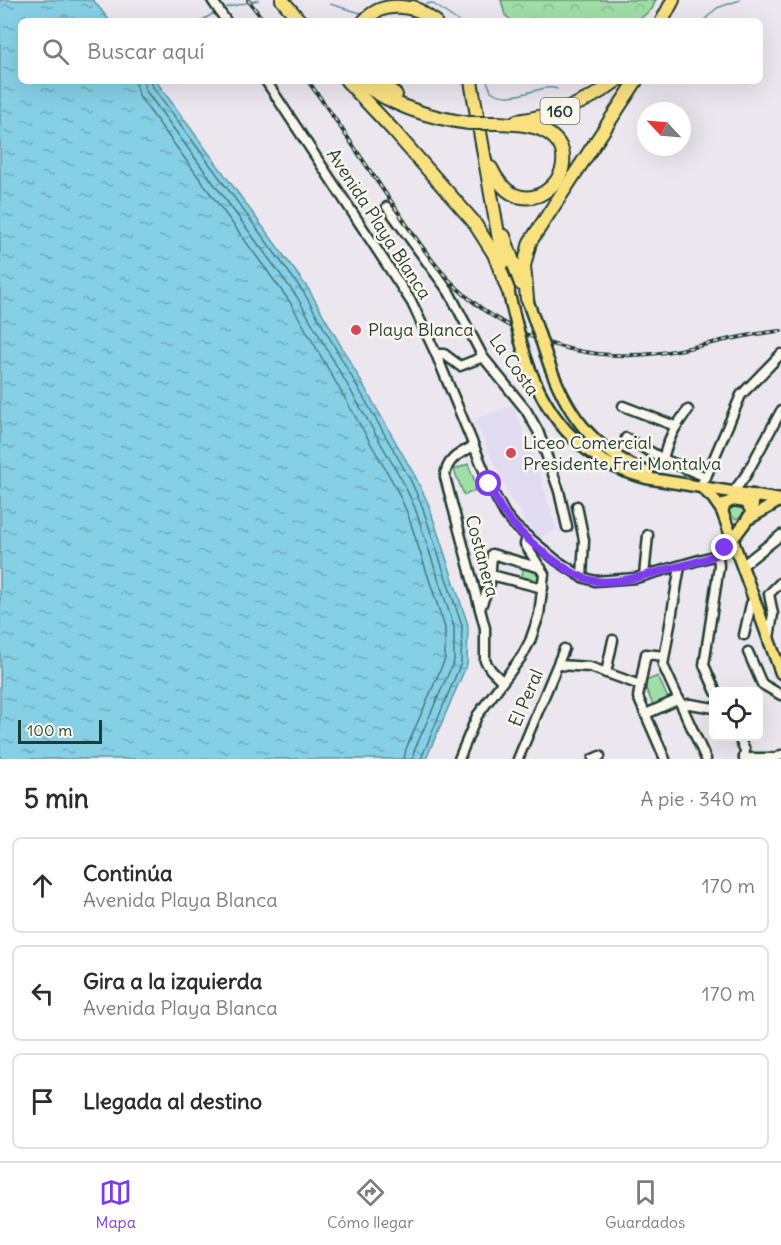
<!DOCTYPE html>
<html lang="es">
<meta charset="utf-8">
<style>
:root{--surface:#fff;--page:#f7f7f7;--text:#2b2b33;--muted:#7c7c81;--line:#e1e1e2;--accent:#7c3aed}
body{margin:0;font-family:Delius,sans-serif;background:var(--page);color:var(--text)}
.controls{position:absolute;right:18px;bottom:18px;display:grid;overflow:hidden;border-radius:9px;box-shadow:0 6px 24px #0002}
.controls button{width:54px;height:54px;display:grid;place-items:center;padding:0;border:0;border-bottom:2px solid var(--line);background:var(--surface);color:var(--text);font:30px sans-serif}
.compass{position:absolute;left:637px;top:102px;width:54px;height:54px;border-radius:50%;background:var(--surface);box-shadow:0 6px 24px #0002;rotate:296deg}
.scale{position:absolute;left:18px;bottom:15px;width:84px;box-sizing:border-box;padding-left:6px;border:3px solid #1f3d34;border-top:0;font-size:16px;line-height:21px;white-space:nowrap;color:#1f3d34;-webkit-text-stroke:4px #fbf7ec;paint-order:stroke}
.stop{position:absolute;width:18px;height:18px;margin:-14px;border:4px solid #7c3aed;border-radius:50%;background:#fff}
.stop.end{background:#7c3aed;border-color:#fff;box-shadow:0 2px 6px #0008}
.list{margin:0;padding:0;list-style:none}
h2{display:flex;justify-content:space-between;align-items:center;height:78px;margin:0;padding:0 24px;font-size:26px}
h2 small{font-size:20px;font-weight:400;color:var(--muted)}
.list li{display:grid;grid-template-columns:39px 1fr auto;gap:18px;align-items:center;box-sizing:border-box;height:96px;margin:0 12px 12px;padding:0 12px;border:2px solid var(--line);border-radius:9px}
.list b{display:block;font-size:22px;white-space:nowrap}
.list p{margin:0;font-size:20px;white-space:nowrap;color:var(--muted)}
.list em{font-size:20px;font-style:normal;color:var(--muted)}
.icon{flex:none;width:33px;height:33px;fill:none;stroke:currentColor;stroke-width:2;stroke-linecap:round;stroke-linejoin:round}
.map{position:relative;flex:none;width:781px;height:759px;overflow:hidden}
.search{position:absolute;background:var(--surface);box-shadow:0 6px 24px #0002;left:18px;right:18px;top:18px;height:66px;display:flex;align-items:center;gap:15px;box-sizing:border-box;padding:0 21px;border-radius:9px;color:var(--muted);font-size:22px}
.sheet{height:402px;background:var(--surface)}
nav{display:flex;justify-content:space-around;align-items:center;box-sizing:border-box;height:84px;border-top:2px solid var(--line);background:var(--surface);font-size:16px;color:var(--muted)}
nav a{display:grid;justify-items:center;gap:3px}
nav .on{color:var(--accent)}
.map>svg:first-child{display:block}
</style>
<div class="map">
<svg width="781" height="759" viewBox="0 0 781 759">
<defs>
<pattern id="grass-tufts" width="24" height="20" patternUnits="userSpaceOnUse" patternTransform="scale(1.5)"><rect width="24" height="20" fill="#9fdea7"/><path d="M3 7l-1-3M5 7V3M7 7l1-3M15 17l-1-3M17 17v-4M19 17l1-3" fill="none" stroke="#88bf90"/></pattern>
<pattern id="forest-crowns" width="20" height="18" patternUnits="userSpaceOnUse" patternTransform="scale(1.5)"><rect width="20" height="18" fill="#9fdea7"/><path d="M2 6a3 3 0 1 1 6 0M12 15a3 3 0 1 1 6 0" fill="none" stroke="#88bf90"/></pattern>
<pattern id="water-ripples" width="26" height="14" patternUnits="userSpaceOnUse" patternTransform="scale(1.5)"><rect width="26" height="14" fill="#86d0e6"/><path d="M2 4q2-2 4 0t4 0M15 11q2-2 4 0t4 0" fill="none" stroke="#6daabb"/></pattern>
</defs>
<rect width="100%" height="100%" fill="#ece7ef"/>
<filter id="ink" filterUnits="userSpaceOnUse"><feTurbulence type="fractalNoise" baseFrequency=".0167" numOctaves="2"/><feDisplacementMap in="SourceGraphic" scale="12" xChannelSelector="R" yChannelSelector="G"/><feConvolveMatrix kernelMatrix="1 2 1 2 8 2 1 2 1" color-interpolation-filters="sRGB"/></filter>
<g filter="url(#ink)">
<path fill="#e1dcf1" d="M513,405L540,476L557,530L537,539L530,525L527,526L519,509L511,500L479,431L474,423L479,417Z"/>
<g fill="url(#grass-tufts)" stroke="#5f8e6e" stroke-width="1.5">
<path d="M736,505L746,510L742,517L736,519L728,513L730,506Z"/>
<path d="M524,565L541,569L538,584L521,580Z"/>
</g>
<path fill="url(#forest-crowns)" stroke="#5f8e6e" stroke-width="1.5" d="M501,0H656L652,9L637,21H512L505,15Z"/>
<g fill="#9fdea7" stroke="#5f8e6e" stroke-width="1.5">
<path d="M468,464L478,489L464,495L454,470Z"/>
<path d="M658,676L669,701L654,707L643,682Z"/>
</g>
<path fill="url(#water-ripples)" stroke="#5d959f" stroke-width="1.5" d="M0,0H93L110,21H21V81H156L309,290L415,476L428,503L468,625L467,664L426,759H0Z"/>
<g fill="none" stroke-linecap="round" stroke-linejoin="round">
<g stroke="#48787b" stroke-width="1.5">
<path d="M135,81L139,96L290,302L395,486L407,512L445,628V659L406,749L404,759"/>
<path d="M144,81L146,91L297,297L403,482L415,508L454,627V661L414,751L413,759"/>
<path d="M151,81L153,87L304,293L410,479L422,506L462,626L461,663L421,759"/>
</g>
<g stroke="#5d959f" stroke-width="1.5">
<path d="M330,4L364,14"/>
<path d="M224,8L259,0"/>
<path d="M422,8L425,4L432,3L458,21"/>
<path d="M201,21L214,13"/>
<path d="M703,21L717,8L740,0"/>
<path d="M487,81L491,91C512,106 542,82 557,89"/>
</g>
<defs>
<g id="minor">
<path d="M212,0L226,21"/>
<path d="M266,81L412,303L436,354L492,490L505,514L515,526L556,560L582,577L595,581L636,578L713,556L721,552L733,539"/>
<path d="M387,207L449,292L483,357L526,410L538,431L559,491L567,527"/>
<path d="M436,354H444L460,366L483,357"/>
<path d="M623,406L675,426"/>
<path d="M626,438L663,459L706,477"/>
<path d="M474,446C460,453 446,459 445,477L485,628V661L491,670L502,681"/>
<path d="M663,459C668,439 675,426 688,410"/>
<path d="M700,486L706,477L741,395L781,354"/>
<path d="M734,491L746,475L781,411"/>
<path d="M577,506L584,540L582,577"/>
<path d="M743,565L781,535"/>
<path d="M680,566L663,665L706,759"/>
<path d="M491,575L543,588"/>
<path d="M644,576L648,535"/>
<path d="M480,609L490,583L492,554L541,568"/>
<path d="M744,635L751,604L754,598"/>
<path d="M769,638L773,614L769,594L781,582"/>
<path d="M748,652L762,684L781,695"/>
<path d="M664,656L646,654L638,697L665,759"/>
<path d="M559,665L590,667L640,685"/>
<path d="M606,673L613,640"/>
<path d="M716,692L704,665L719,566L718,554"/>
<path d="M682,705L690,704L714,708"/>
<path d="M646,714L679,699"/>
<path d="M738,736L745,750L744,759"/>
<path d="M744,758H776L781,755"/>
<path d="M459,759L477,716L522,656L530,641L539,615L544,574L525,544L527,537"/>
<path d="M518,759L564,649"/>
<path d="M593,759L600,756"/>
</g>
<g id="major">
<path d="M508,290L516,323"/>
<path d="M527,299L535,322"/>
<path d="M521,342C539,409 576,460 646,478L781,500"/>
<path d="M546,355C565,412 591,449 648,473"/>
<path d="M700,486L713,498L722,511L781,673"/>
<path d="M722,511L725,504L733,500L746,502L752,512"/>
<path d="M750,518L781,500"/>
<path d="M733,539C743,524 756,514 753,495"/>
</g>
<g id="highway">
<path d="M282,0L300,21"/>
<path d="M413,7L435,21"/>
<path d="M364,21C379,4 399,4 420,11"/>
<path d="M662,21L673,0"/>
<path d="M347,81L393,130L473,221L494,254L508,290"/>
<path d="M359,81C392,106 429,118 469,123"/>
<path d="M379,81L396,95"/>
<path d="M471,81L503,262"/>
<path d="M517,121C553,116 587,103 616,81"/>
<path d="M491,168C525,241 598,159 544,131C530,124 513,124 498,123"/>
<path d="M504,236L521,284"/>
<path d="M527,299L524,266L530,242L636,81"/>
</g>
</defs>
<use href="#minor" stroke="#1f3d34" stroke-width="13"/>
<use href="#major" stroke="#1f3d34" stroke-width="15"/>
<use href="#highway" stroke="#1f3d34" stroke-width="16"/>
<use href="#minor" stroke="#fbf7ec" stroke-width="8"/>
<use href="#major" stroke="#fae180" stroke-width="10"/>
<use href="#highway" stroke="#fae180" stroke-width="12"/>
<defs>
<g id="rail">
<path d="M248,0L264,21"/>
<path d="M308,81C336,119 361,158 388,197C405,222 421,248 441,271C489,326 559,358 633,355C683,354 731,335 781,331"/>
</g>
</defs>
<use href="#rail" stroke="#1f3d34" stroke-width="4"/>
<use href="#rail" stroke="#fbf7ec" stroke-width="1.5" stroke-dasharray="4.5" stroke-linecap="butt"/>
<defs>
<g id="major-bridge">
<path d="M535,322L546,355"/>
<path d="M516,323L521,342"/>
</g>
<path id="highway-bridge" d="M469,123H498"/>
</defs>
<use href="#major-bridge" stroke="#1f3d34" stroke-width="15" stroke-linecap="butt"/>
<use href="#highway-bridge" stroke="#1f3d34" stroke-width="16" stroke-linecap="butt"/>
<use href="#major-bridge" stroke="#fae180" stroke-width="10"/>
<use href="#highway-bridge" stroke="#fae180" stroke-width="12"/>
</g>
</g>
<g fill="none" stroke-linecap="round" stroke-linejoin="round" filter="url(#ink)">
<path stroke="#7c3aed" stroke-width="8" d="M489,484C493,494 498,504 504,513C520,535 569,578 596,581C622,584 649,574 673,568C690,563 712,560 725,548"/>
</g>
<g fill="#d1495b" stroke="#fbf7ec" stroke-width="2">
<circle cx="356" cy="330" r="6"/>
<circle cx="511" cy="453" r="6"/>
</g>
<g text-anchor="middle" stroke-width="5" stroke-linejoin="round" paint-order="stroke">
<rect fill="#fbf7ec" stroke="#61756b" stroke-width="1.5" x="540.5" y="98" width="39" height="26" rx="4.5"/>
<g font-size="16" font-weight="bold" fill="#1f3d34">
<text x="560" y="117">160</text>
</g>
<g font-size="18" fill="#1f3d34" stroke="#fbf7ec">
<text transform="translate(379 224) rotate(57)" y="6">Avenida Playa Blanca</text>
<text transform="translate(514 365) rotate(54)" y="6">La Costa</text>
<text transform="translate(482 556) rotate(75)" y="6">Costanera</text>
<text transform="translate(526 698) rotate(-67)" y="6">El Peral</text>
</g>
<g font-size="18" fill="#1f3d34" stroke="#fbf7ec" text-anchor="start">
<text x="368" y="336">Playa Blanca</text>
<text x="523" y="449">Liceo Comercial<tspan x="523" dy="21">Presidente Frei Montalva</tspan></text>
</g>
</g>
</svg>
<div class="controls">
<button><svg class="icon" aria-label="locate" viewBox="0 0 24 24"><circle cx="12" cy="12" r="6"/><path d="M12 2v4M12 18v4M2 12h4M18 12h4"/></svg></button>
</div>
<svg class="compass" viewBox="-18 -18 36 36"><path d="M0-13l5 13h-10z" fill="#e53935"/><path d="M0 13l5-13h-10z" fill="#7c7c81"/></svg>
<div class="scale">100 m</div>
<div class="stop" style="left:489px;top:484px"></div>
<div class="stop end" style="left:725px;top:548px"></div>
<div class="search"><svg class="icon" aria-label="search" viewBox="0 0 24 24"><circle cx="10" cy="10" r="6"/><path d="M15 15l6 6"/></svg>Buscar aquí</div>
</div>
<section class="sheet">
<h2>5 min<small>A pie · 340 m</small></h2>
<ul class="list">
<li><svg class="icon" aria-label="ahead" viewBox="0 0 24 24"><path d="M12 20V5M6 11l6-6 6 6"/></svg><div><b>Continúa</b><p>Avenida Playa Blanca</p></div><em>170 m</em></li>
<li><svg class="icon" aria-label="left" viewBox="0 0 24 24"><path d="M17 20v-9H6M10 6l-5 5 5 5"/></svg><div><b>Gira a la izquierda</b><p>Avenida Playa Blanca</p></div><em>170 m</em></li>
<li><svg class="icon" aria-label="arrive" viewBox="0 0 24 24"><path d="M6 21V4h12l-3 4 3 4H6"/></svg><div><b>Llegada al destino</b></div></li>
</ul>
</section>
<nav>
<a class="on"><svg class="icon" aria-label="map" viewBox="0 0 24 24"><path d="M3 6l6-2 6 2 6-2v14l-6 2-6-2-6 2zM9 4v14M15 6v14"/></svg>Mapa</a>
<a><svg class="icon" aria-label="directions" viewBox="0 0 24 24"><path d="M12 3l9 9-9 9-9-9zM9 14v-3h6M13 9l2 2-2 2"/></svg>Cómo llegar</a>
<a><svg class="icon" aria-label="saved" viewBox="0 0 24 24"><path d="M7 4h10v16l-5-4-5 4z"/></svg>Guardados</a>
</nav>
